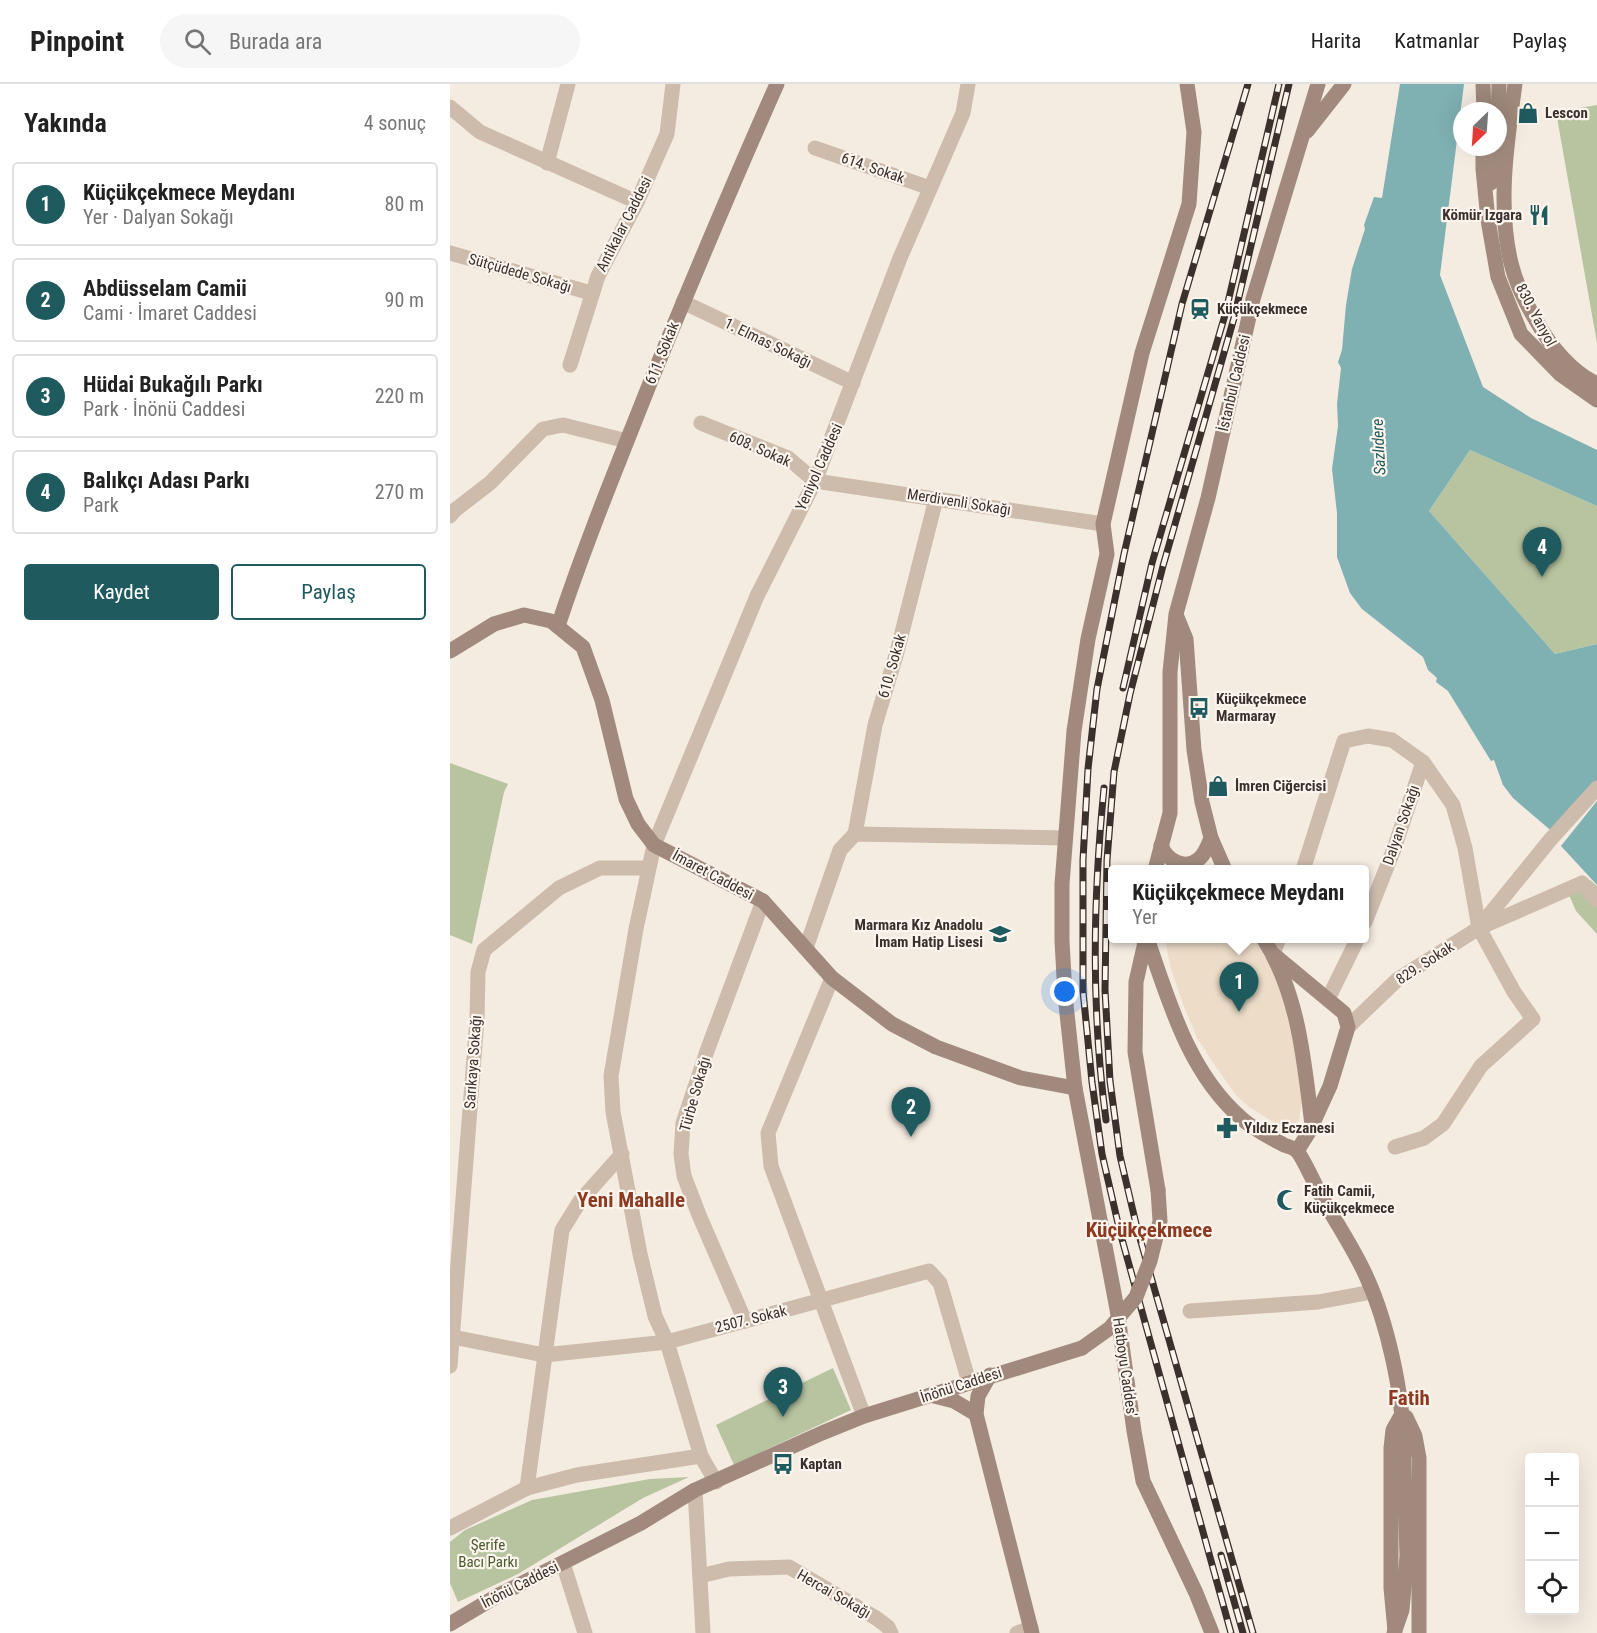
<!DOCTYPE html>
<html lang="tr">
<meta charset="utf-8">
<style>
:root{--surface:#fff;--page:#f6f6f6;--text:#222;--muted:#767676;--line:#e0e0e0;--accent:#1f5a5e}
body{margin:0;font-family:"Roboto Condensed",sans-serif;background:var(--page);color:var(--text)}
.controls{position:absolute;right:18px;bottom:18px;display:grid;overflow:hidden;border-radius:6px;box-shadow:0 6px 24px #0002}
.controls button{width:54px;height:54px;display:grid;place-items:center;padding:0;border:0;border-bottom:2px solid var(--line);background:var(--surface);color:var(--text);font:30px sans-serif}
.compass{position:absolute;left:1003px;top:18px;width:54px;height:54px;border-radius:50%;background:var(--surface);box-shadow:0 6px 24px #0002;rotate:205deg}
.you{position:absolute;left:615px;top:908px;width:21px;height:21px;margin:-15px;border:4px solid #fff;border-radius:50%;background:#1a73e8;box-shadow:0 0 0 9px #1a73e833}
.badge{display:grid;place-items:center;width:39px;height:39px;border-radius:50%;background:var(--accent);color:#fff;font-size:20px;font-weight:700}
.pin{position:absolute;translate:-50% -50px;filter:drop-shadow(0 2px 3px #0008)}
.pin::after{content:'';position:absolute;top:32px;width:21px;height:18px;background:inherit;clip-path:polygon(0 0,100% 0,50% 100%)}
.popup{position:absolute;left:658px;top:781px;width:261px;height:78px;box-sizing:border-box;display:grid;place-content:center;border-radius:6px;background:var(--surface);filter:drop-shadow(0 2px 4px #0005);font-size:20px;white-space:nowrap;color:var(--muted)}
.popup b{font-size:22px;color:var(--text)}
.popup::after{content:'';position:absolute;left:50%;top:100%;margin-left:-12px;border:12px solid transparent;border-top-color:var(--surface)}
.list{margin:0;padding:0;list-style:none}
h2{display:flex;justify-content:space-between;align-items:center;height:78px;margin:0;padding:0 24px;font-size:26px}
h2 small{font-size:20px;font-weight:400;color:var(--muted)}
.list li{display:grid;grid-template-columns:39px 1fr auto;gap:18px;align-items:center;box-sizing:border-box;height:84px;margin:0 12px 12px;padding:0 12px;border:2px solid var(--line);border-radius:6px}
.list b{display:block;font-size:22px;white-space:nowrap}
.list p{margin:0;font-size:20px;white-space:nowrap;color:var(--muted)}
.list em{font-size:20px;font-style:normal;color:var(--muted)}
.actions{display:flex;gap:12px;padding:18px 24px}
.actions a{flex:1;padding:14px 0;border:2px solid var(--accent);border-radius:6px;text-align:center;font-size:21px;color:var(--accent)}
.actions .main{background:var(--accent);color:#fff}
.icon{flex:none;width:33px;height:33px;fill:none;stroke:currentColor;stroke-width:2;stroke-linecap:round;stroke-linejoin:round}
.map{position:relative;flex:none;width:1147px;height:1549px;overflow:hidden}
header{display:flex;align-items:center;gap:36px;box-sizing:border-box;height:84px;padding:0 30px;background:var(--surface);border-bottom:2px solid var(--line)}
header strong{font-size:28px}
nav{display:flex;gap:33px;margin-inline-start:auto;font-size:21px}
.search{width:420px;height:54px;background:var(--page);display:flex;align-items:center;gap:15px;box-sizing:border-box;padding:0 21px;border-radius:33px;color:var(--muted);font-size:22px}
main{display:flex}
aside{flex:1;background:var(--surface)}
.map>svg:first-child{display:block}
</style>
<header>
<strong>Pinpoint</strong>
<div class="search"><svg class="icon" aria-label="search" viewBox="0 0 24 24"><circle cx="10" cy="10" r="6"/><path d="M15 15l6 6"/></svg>Burada ara</div>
<nav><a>Harita</a><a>Katmanlar</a><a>Paylaş</a></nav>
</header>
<main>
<aside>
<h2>Yakında<small>4 sonuç</small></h2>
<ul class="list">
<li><span class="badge">1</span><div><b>Küçükçekmece Meydanı</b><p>Yer · Dalyan Sokağı</p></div><em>80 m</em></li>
<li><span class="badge">2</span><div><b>Abdüsselam Camii</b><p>Cami · İmaret Caddesi</p></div><em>90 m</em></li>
<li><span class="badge">3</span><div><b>Hüdai Bukağılı Parkı</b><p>Park · İnönü Caddesi</p></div><em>220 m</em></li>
<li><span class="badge">4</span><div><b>Balıkçı Adası Parkı</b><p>Park</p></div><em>270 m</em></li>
</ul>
<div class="actions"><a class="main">Kaydet</a><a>Paylaş</a></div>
</aside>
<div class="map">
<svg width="1147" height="1549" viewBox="0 0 1147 1549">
<rect width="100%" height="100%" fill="#f4ebe1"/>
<g fill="#b8c4a0">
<path d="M1147,21V259L1106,28Z"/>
<path d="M1020,366L1147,422V560L1105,570L979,427Z"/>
<path d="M0,679L58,700L54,708L22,860L0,851Z"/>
<path d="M1140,796L1147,802V850L1126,827L1117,806Z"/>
<path d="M383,1284L401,1326L284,1381L266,1341Z"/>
<path d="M239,1393L193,1414L68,1490L8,1518L0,1499V1458L15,1446L82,1416L200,1395Z"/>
</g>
<path fill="#ecdcc8" d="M715,855H808L834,903L853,1008L849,1036L844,1043L836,1044L828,1041L799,1023L786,1011L766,983L747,954L733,920L721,885Z"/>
<g fill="#7fb0b2">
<path d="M950,0H1014L990,191L1033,303L1081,334L1147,366V422L1020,366L979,427L1105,570L1147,560V704L1105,750L1063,714L1053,701L1044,676L1041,677L998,607L986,598L987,594L978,586L973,573L912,525L900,509L887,473V429L882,385L888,342L887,320L891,284L888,278L892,266L896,221L902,185L915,145L914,141L924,113L932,114Z"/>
<path d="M1147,717V801L1111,762Z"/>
</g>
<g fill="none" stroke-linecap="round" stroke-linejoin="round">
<g stroke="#cdbbac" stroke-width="15">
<path d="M0,23L30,48L187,118"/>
<path d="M365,64L480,104"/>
<path d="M97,79L118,0"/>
<path d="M0,169L141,209"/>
<path d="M233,218L403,299"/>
<path d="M120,281L148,192L187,118L217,50L223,0"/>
<path d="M251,339L338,374L365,397L653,440"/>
<path d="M0,432L5,426L40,399L93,345L113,341L177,357"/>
<path d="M405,750L425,641L447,568L486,415"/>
<path d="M853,786L894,657L918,652L942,656L973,678L1003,721L1015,764L1029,844L1064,908L1083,935L1031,982L993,1040L974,1054L945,1063"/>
<path d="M915,838L944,765L973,678"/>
<path d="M1031,841L1100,756L1147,704"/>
<path d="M356,864L390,766L405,750L615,754"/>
<path d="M823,870L829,854"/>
<path d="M382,894L318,1049L321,1082L414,1332"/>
<path d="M878,915L908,854"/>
<path d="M898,943L948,895L1029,844L1132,799L1147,816"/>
<path d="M740,1227L868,1218L922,1208"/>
<path d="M295,1237L249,1131L234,1092L231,1070L233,1039L257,967L313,817"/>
<path d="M3,1253L94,1271L217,1258L479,1187L490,1199L519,1298"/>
<path d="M0,1282L27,935L28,888L34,866L109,804L150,784H198"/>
<path d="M266,1398L251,1372L217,1258L205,1232L190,1170L163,1028L161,992L186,845L204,761L307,512L365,397L450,174L513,29L518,0"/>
<path d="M77,1404L112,1146L130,1117L172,1070"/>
<path d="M245,1406L253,1549"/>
<path d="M0,1444L77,1404L127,1391L251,1372"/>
<path d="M113,1479L135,1549"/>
<path d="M250,1492L279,1485L339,1483L426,1534L438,1543L441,1549"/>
<path d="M567,1549L581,1544"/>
</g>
<g stroke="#a18a7d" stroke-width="15">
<path d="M737,0L744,48L739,120L692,269L653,440L657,470L638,555L624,647L612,800V857L615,911L625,1004L667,1225L684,1347L693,1397L746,1509L762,1549"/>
<path d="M1033,0L1034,27"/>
<path d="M1065,0C1057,58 1047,121 1061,179C1066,200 1076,220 1087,238C1100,262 1122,288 1147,300"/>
<path d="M1048,38L1049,0"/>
<path d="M857,47L894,0"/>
<path d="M1033,63V85L1038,136L1048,193L1071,250L1110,290L1147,316"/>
<path d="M1041,99L1045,63"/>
<path d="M727,533L736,555L744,666L752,718L761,754L775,786"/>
<path d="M108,542C135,460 168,380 200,299C241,199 283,99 327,0"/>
<path d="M0,567L44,540L74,531L101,537L133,563L152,616L176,715L188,740L204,761L313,817L382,894L442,940L486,963L571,994L625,1004"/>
<path d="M711,761C716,776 735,787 749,775C755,770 758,762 761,754"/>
<path d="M705,786L720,729V588L726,530L758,414L803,215L868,0"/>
<path d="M696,854L686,898L685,968L708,1106"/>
<path d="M697,854C719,918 739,989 791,1034C803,1045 819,1053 834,1061C837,1062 843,1064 846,1066C852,1071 865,1101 870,1110C885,1137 905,1166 917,1194C937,1238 953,1309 953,1357"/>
<path d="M813,854C849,910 854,977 862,1041"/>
<path d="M823,870L894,929L898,943L880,1002L859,1048L847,1067"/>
<path d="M540,1291L528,1312L526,1330L582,1549"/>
<path d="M480,1311L504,1317L526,1330"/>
<path d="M956,1333L965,1352L969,1374V1549"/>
<path d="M0,1540L47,1512L191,1439L245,1406L372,1349L414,1332L632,1264"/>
<path d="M945,1547L941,1504V1364L943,1346L952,1330"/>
</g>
<defs>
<g id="rail">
<path d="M673,604L702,479L775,231L829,0"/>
<path d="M654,704C643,816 641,924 656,1036"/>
<path d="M771,1471L793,1549"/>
<path d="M781,1549L670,1148L652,1070L642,998L633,907V776L638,685L647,605L674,470L732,220L798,0"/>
<path d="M803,1549L687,1144L670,1072L660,997L655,906L657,776L664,688L680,610L713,482L784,234L839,0"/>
</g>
</defs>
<use href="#rail" stroke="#3b302b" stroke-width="7"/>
<use href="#rail" stroke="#fbf5ee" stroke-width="4.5" stroke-dasharray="14" stroke-linecap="butt"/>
<g stroke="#a18a7d" stroke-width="15">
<path d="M632,1264L660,1244L686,1213L700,1177L710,1137L708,1106"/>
<path d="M944,1549L952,1526L957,1472L953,1357"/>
</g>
</g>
<defs>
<symbol id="shop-bare" viewBox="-9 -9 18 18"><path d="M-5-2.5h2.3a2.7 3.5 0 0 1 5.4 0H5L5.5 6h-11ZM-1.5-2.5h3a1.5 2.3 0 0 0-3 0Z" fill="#1f5a5e" stroke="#fbf5ee" stroke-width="2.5" paint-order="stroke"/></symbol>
<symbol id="restaurant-bare" viewBox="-9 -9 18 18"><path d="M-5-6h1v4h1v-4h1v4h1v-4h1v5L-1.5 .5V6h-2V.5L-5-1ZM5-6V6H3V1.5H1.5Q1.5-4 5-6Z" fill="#1f5a5e" stroke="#fbf5ee" stroke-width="2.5" paint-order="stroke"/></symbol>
<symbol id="station-bare" viewBox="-9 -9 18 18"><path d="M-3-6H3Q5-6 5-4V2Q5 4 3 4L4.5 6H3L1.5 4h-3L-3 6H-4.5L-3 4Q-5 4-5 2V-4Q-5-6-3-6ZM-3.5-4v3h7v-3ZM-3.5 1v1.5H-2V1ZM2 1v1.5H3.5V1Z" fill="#1f5a5e" stroke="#fbf5ee" stroke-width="2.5" paint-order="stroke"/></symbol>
<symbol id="bus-bare" viewBox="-9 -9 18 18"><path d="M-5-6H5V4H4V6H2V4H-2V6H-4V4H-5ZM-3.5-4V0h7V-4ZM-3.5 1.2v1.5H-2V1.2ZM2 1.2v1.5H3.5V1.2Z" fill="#1f5a5e" stroke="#fbf5ee" stroke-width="2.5" paint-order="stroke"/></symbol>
<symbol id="school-bare" viewBox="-9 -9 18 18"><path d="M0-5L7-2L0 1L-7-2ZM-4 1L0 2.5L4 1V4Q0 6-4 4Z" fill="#1f5a5e" stroke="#fbf5ee" stroke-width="2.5" paint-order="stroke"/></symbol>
<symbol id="pharmacy-bare" viewBox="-9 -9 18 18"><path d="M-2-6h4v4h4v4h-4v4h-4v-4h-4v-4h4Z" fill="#1f5a5e" stroke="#fbf5ee" stroke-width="2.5" paint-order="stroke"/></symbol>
<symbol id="mosque-bare" viewBox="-9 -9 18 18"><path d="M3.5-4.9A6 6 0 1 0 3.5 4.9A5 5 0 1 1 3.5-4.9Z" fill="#1f5a5e" stroke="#fbf5ee" stroke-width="2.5" paint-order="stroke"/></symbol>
</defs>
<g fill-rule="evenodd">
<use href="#shop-bare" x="1063" y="14" width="30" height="30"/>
<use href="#restaurant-bare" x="1074" y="116" width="30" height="30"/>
<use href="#station-bare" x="735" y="210" width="30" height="30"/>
<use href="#bus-bare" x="734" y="609" width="30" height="30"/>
<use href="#shop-bare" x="753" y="687" width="30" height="30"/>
<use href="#school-bare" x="535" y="835" width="30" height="30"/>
<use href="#pharmacy-bare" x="762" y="1029" width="30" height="30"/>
<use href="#mosque-bare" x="822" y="1101" width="30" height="30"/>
<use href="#bus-bare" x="318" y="1365" width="30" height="30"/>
</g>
<g text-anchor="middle" stroke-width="4.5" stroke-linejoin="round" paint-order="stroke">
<g font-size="15" font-weight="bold" fill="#3b302b" stroke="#fbf5ee" text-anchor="start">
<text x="1095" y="34">Lescon</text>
<text x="1072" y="136" text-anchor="end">Kömür Izgara</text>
<text x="767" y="230">Küçükçekmece</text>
<text x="766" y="620">Küçükçekmece<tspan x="766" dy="17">Marmaray</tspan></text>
<text x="785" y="707">İmren Ciğercisi</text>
<text x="533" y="846" text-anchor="end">Marmara Kız Anadolu<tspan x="533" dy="17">İmam Hatip Lisesi</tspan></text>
<text x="794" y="1049">Yıldız Eczanesi</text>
<text x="854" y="1112">Fatih Camii,<tspan x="854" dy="17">Küçükçekmece</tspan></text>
<text x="350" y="1385">Kaptan</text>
</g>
<g font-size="15" fill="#3b302b" stroke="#fbf5ee">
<text transform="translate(423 84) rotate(19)" y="5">614. Sokak</text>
<text transform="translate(174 140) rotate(-63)" y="5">Antikalar Caddesi</text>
<text transform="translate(70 189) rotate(16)" y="5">Sütçüdede Sokağı</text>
<text transform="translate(1086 231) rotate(62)" y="5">830. Yanyol</text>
<text transform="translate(318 259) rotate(26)" y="5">1. Elmas Sokağı</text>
<text transform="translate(212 269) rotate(-68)" y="5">611. Sokak</text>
<text transform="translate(784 299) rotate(-77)" y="5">İstanbul Caddesi</text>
<text transform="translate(310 365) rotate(24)" y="5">608. Sokak</text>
<text transform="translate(369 383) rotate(-66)" y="5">Yeniyol Caddesi</text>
<text transform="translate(509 418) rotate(9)" y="5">Merdivenli Sokağı</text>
<text transform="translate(442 582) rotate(-74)" y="5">610. Sokak</text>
<text transform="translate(951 741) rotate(-71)" y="5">Dalyan Sokağı</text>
<text transform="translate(263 791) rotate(28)" y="5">İmaret Caddesi</text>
<text transform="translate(975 879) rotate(-33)" y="5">829. Sokak</text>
<text transform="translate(23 978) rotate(-86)" y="5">Sarıkaya Sokağı</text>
<text transform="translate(245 1010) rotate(-74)" y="5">Türbe Sokağı</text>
<text transform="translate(301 1235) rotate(-14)" y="5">2507. Sokak</text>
<text transform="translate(675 1283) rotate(82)" y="5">Hatboyu Caddes'</text>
<text transform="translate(511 1301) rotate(-18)" y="5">İnönü Caddesi</text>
<text transform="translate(70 1501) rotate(-27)" y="5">İnönü Caddesi</text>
<text transform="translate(384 1510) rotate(30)" y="5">Hercai Sokağı</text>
</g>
<g font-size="15" fill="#4a5a2e" stroke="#fbf5ee">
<text x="38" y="1466">Şerife<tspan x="38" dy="17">Bacı Parkı</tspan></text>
</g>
<g font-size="16" font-style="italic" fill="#1f5a5e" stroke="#fbf5ee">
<text transform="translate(928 363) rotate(-93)" y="6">Sazlıdere</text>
</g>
<g font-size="21" font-weight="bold" fill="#8c3b22" stroke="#fbf5ee">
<text x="181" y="1123">Yeni Mahalle</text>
<text x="699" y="1153">Küçükçekmece</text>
<text x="959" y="1321">Fatih</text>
</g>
</g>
</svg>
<div class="controls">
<button>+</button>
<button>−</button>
<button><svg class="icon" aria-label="locate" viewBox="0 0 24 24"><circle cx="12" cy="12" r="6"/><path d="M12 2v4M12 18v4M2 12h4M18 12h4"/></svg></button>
</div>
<svg class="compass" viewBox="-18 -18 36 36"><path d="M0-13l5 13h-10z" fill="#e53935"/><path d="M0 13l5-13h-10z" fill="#767676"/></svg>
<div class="you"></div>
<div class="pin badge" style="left:789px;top:928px">1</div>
<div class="popup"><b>Küçükçekmece Meydanı</b>Yer</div>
<div class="pin badge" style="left:461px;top:1053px">2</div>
<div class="pin badge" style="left:333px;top:1333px">3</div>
<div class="pin badge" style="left:1092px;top:493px">4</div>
</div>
</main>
